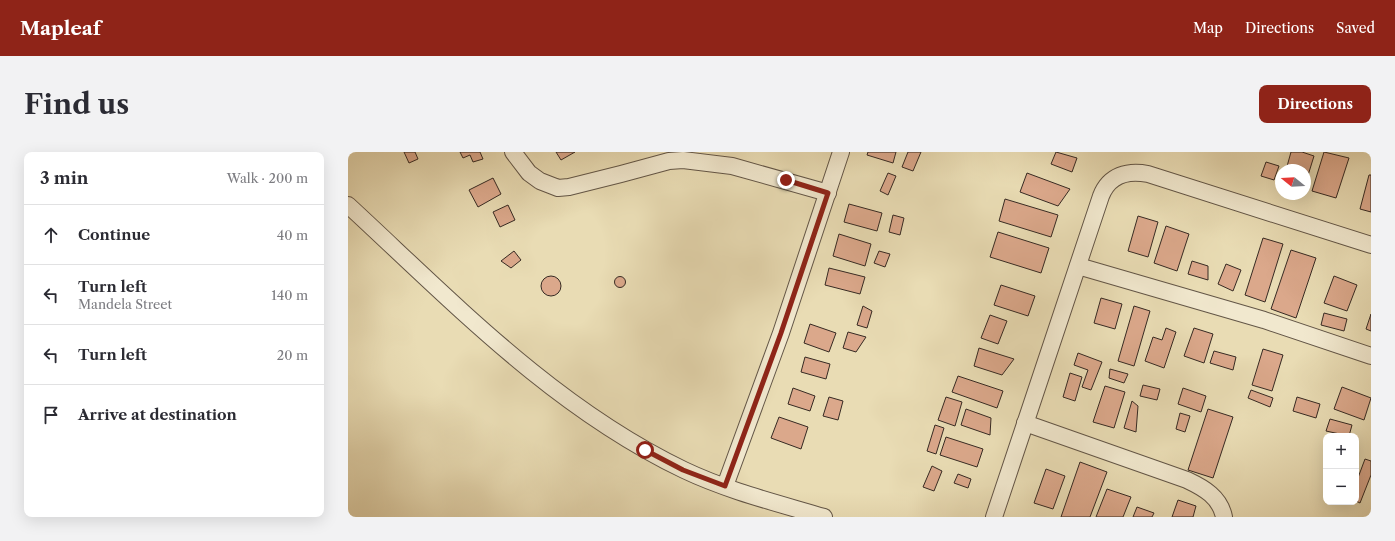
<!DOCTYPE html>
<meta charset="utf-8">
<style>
:root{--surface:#fff;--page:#f2f2f3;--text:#2b2b33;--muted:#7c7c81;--line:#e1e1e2;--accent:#8f2418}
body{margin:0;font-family:"Libre Caslon Text",serif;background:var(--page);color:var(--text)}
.controls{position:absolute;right:12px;bottom:12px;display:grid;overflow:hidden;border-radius:8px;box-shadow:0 4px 16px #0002}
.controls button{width:36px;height:36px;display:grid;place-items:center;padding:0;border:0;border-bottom:1px solid var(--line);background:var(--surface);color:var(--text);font:20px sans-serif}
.compass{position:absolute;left:927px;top:12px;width:36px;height:36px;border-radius:50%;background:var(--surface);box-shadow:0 4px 16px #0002;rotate:288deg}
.stop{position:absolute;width:12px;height:12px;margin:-9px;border:3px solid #8f2418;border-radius:50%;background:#fff}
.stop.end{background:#8f2418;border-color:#fff;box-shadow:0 1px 4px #0008}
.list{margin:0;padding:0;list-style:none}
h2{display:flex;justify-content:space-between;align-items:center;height:52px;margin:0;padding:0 16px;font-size:17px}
h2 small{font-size:13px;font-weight:400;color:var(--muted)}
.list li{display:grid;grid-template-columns:26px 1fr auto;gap:12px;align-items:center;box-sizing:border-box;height:60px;padding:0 16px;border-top:1px solid var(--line)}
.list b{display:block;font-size:15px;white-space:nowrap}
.list p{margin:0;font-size:13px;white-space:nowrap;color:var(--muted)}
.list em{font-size:13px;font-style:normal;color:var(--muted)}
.icon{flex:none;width:22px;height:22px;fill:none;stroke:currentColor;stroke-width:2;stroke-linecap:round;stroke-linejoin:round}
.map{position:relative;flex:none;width:1023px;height:365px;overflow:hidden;border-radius:8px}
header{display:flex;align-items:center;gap:24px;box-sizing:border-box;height:56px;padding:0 20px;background:var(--accent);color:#fff}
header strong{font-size:19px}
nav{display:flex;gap:22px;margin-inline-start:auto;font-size:14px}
.intro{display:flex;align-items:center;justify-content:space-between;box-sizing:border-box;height:96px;padding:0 24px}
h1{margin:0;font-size:28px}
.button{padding:10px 18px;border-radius:8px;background:var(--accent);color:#fff;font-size:14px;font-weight:700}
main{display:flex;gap:24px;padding:0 24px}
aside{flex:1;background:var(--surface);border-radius:8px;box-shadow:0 4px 16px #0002}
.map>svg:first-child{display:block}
</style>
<header>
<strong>Mapleaf</strong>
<nav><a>Map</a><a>Directions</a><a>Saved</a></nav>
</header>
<div class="intro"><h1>Find us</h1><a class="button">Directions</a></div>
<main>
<aside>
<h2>3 min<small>Walk · 200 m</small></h2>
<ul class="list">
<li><svg class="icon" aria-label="ahead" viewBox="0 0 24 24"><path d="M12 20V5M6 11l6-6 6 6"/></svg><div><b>Continue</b></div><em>40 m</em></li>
<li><svg class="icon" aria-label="left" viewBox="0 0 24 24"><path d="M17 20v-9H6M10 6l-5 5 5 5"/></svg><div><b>Turn left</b><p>Mandela Street</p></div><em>140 m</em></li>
<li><svg class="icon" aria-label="left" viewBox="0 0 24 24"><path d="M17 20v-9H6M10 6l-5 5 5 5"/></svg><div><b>Turn left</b></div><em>20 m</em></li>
<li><svg class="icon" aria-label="arrive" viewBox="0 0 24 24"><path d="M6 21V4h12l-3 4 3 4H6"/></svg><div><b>Arrive at destination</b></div></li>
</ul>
</aside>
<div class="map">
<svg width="1023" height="365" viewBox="0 0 1023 365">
<rect width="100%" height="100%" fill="#e9dcb4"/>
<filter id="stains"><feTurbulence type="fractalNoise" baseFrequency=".005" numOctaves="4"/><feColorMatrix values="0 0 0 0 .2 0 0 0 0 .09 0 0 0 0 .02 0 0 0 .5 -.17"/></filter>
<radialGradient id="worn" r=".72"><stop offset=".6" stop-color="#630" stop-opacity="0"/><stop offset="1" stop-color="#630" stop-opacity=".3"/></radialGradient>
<g fill="#dba88b" stroke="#362a23">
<path d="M56,0H67L70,7L61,11Z"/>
<path d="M112,0H132L135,7L125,10L122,3L115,6Z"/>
<path d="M208,0H227L213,8Z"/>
<path d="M520,0H548L545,11L519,3Z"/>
<path d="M560,0H573L565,19L554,15Z"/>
<path d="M708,0L729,6L724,20L703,12Z"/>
<path d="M943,0H954L966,4L957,33V18H938Z"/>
<path d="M976,0L1001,6L988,46L964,39Z"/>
<path d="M918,10L931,14L926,28L913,24Z"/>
<path d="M540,21L548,24L540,43L532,39Z"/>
<path d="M679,21L722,37L710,54L672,40Z"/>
<path d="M1021,23H1023V60L1012,57Z"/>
<path d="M145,26L153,42L130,55L121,38Z"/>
<path d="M657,47L710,63L703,85L651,69Z"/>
<path d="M501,52L534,61L529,79L496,70Z"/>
<path d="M160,53L167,68L152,75L145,60Z"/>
<path d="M545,63L556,66L552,83L541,80Z"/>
<path d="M790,64L810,70L800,105L780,99Z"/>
<path d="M818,74L841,82L829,119L806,111Z"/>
<path d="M650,80L701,96L693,121L642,105Z"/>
<path d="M491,82L523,92L517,114L485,104Z"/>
<path d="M915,86L935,92L917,150L897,143Z"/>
<path d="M943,98L968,106L948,166L923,157Z"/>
<path d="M166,99L173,108L163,116L153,109Z"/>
<path d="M531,99L542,102L537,115L526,111Z"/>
<path d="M844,109L860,114V128L840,122Z"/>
<path d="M878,112L893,118L885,139L870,132Z"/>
<path d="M481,116L517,125L512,142L477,133Z"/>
<path d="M986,124L1009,133L999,159L976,151Z"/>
<circle cx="203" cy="134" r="10"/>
<circle cx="272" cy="130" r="5.5"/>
<path d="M653,133L687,144L680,164L646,153Z"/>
<path d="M753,146L774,152L767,177L746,171Z"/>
<path d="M515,154L524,159L519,176L509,173Z"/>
<path d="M786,154L802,159L786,214L770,209Z"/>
<path d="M976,161L999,167L996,179L973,173Z"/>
<path d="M1023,162V179L1018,177Z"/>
<path d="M642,163L659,169L650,192L633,186Z"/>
<path d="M462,172L488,181L481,200L456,191Z"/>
<path d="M818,176L828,180L816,216L797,209L805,185L814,188Z"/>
<path d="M846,176L865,182L856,211L836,204Z"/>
<path d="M500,180L518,185L508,200L495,196Z"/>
<path d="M631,196L666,207L654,223L626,214Z"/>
<path d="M915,197L935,203L924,239L904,233Z"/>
<path d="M866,199L888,205L885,218L862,211Z"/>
<path d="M730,201L754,210L743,238L734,235L740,218L726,213Z"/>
<path d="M457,205L482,212L478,227L453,220Z"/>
<path d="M762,217L780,222L776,231L761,226Z"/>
<path d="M722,221L734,225L727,249L715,245Z"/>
<path d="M610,224L655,239L649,256L604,240Z"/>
<path d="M795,233L812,237L809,248L792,244Z"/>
<path d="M757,234L777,240L766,276L745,270Z"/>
<path d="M994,235L1023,246L1016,268L986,257Z"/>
<path d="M445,236L467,244L462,259L440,252Z"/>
<path d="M835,236L858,244L853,260L830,252Z"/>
<path d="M903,238L925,246L922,255L900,246Z"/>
<path d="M481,245L495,249L490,268L475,264Z"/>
<path d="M598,245L614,250L607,274L590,268Z"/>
<path d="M949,245L972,252L968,266L945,259Z"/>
<path d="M784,249L790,254L788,280L776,276Z"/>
<path d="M618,257L643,266L642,283L613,273Z"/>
<path d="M860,257L885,265L865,326L840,318Z"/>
<path d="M832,261L842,264L837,280L828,277Z"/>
<path d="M431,265L460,275L453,297L423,286Z"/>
<path d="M982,267L1004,273L1001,284L978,279Z"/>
<path d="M587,273L596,276L588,302L579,299Z"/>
<path d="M598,285L635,297L629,315L592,303Z"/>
<path d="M1017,307L1023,309V323L1012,351L1008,349V331Z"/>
<path d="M732,310L759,320L742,365H713Z"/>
<path d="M584,314L594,319L586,339L575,335Z"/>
<path d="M698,317L717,324L705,357L686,351Z"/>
<path d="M610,322L623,327L620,336L606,331Z"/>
<path d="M759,337L783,345L775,365H748Z"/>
<path d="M830,348L848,354L845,365H824Z"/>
<path d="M789,355L806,361L804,365H785Z"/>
</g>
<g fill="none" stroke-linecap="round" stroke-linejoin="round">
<defs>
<g id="minor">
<path d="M165,0L181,21L192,29L210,36L221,35L273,22L321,9L335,8L384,14L480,41"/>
<path d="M0,53C105,150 205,255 336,318C380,339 429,351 476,365"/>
<path d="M730,114L916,168L1023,204"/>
<path d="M677,271L839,328C856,336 872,345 876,365"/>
<path d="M377,334L433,181L493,0"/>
<path d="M646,365L753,44C761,23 780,18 800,22L1023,93"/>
</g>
</defs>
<use href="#minor" stroke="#635647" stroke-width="18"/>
<use href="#minor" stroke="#f1e8ce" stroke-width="16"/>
</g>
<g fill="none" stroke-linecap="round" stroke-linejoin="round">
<path stroke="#8f2418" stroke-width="5" d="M297,298L335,318L377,334L433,181L480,41L438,28"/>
</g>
<rect width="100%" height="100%" filter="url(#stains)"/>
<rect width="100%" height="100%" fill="url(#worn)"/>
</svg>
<div class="controls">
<button>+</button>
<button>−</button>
</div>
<svg class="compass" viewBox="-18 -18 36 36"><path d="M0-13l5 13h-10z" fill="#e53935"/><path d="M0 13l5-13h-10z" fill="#7c7c81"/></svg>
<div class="stop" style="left:297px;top:298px"></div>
<div class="stop end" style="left:438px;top:28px"></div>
</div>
</main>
